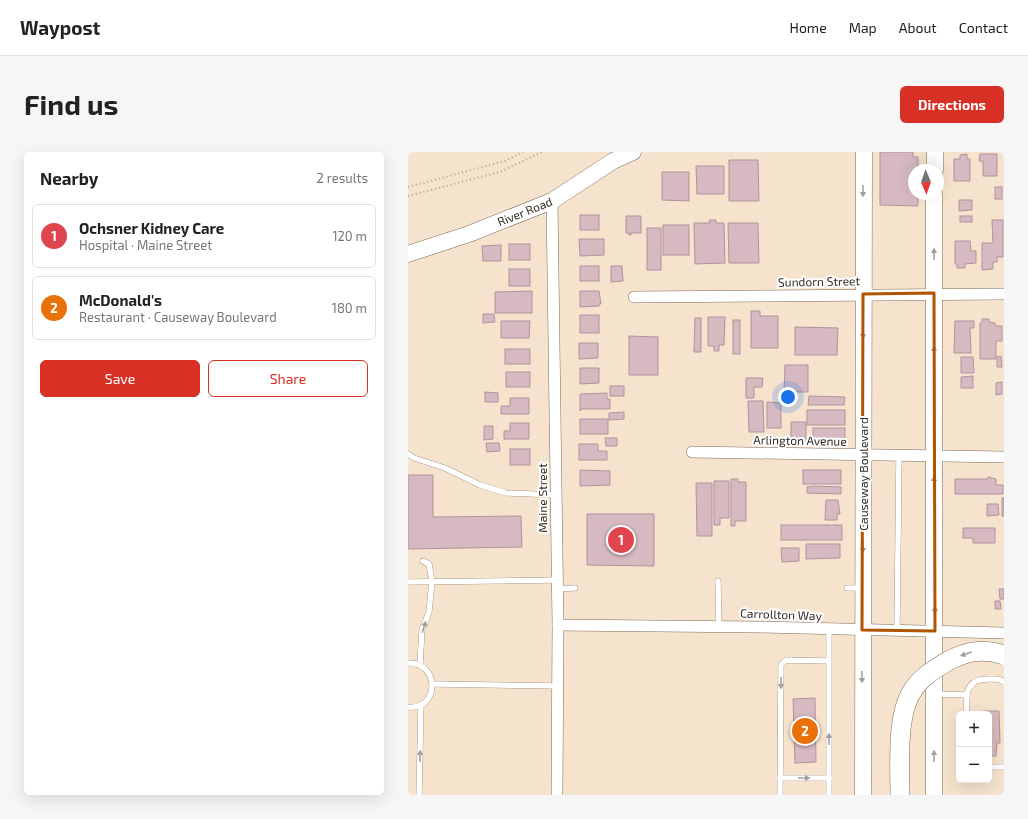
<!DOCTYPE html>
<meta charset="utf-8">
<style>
:root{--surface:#fff;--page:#f6f6f6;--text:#222;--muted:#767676;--line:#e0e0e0;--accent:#d93025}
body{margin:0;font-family:"Exo 2",sans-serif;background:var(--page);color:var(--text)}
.controls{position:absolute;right:12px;bottom:12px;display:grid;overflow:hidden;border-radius:6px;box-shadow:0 4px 16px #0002}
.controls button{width:36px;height:36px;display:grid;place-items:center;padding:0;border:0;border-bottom:1px solid var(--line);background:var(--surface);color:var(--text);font:20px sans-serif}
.compass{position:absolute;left:500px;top:12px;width:36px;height:36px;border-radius:50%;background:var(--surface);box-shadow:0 4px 16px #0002;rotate:178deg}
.you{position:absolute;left:380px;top:245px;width:14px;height:14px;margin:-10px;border:3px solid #fff;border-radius:50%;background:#1a73e8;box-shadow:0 0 0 6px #1a73e833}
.badge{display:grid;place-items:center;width:26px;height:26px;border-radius:50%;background:var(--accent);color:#fff;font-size:13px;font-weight:700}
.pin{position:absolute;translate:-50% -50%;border:2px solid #fff;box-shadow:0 1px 4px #0006}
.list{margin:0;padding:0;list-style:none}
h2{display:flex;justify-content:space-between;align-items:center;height:52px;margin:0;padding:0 16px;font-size:17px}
h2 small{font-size:13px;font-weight:400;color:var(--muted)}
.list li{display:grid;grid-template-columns:26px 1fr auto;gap:12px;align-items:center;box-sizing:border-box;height:64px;margin:0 8px 8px;padding:0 8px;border:1px solid var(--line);border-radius:6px}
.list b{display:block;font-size:15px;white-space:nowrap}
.list p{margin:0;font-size:13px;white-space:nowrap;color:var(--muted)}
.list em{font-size:13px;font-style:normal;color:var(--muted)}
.actions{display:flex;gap:8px;padding:12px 16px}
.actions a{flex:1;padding:9px 0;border:1px solid var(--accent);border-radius:6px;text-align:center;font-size:14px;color:var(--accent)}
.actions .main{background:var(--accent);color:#fff}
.map{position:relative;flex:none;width:596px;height:643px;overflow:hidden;border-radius:6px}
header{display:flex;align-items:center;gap:24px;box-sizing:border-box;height:56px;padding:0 20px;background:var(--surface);border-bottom:1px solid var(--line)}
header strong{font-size:19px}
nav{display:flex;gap:22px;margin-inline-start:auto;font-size:14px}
.intro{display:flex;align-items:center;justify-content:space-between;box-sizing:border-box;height:96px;padding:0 24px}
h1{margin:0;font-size:28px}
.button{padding:10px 18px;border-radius:6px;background:var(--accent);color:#fff;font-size:14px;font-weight:700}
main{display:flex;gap:24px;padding:0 24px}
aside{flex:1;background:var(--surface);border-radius:6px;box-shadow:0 4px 16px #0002}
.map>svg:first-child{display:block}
</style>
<header>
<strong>Waypost</strong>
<nav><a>Home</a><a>Map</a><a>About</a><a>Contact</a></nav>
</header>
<div class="intro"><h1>Find us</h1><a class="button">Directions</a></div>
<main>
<aside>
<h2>Nearby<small>2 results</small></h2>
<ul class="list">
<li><span class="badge" style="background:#e0444e">1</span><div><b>Ochsner Kidney Care</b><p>Hospital · Maine Street</p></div><em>120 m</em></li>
<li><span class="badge" style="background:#e8710a">2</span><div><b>McDonald's</b><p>Restaurant · Causeway Boulevard</p></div><em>180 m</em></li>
</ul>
<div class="actions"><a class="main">Save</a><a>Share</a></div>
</aside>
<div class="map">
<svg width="596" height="643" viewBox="0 0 596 643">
<rect width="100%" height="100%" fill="#f6e3ce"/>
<g fill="#d7bac1" stroke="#ae939a">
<path d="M472,0H505V5H510V18H506V42H510V54L472,53Z"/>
<path d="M559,2V7H562V29H546V7H552V3Z"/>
<path d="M572,2H589V24H575V9H571Z"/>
<path d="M321,8H350L351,49H321Z"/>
<path d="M288,14H316V42H289Z"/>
<path d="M254,20H281V49L254,48Z"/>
<rect x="587" y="35" width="7" height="12"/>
<path d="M551,48H564V58L551,59Z"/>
<rect x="172" y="63" width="19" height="15"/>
<path d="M218,64H233V81H223V83H221V81H218Z"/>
<rect x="552" y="64" width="12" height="6"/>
<path d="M301,68H308V71H316L317,111L287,112L286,71H302Z"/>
<path d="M584,68H595V105H589V110H585V117L574,118V91H585Z"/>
<path d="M320,71H350L351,111H321Z"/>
<rect x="255" y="73" width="26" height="30"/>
<rect x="239" y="76" width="14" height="42"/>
<path d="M171,87H196V103L172,104Z"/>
<path d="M547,89H562L563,99H568V111L557,112V116H549V112H547Z"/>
<rect x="101" y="92" width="21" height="16"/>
<path d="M93,93V109H75L74,94Z"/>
<rect x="172" y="114" width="19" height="15"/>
<path d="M203,114H214L215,129L203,130Z"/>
<rect x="101" y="117" width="21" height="17"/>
<path d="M124,139V161H87V140Z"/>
<path d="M172,139H191L193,152H191V154L172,155Z"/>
<path d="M343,159H352V164H370V196H343Z"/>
<path d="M75,162H86L87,170L75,171Z"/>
<rect x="172" y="163" width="19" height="18"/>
<path d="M300,165H317L316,193H311V199H306V194H300Z"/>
<path d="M287,166H293V200H286Z"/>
<path d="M574,167H581V170L587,171V174H594V189H588V207H572V171H574Z"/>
<rect x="325" y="168" width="7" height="34"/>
<path d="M93,169H122L121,186H93Z"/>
<path d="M547,169H566V176H562L563,201H546Z"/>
<path d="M387,175L430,176L429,203H387Z"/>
<path d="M221,184L250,185V223H221Z"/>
<path d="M171,191H190V206L171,207Z"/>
<rect x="97" y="197" width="25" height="15"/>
<path d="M593,204L594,215H589V205Z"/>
<path d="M553,205H565L566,221H553Z"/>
<path d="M377,213H400V240H376Z"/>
<path d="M172,216H191V231L172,232Z"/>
<rect x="98" y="220" width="24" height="15"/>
<path d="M565,224V236H553V225Z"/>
<path d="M338,226H355L354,235H346V246H338Z"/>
<path d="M594,230V242L588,243V231Z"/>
<rect x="202" y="234" width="14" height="10"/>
<path d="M77,240L90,241V250H77Z"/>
<path d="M199,241V247H202V257H173L172,259V242Z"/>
<path d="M401,244L437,245L436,253H400Z"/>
<path d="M102,246H121V262H93V254H102Z"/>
<path d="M340,249H355L356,280H341Z"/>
<path d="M359,250L373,251V276H359Z"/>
<rect x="399" y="258" width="38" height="15"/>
<path d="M216,260V267L201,268V261Z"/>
<rect x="172" y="267" width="28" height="15"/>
<path d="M383,270H398V288H392V292H383Z"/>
<path d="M102,271H121V287H96V279H102Z"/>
<path d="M76,274H85V287L76,288Z"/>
<rect x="405" y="276" width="32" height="14"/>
<path d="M197,286H209V294H198Z"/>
<path d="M78,291H91L92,299L79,300Z"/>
<path d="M171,292H190V299H199V308H171Z"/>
<rect x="102" y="297" width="20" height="16"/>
<path d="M172,318L202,319V333L172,334Z"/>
<rect x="395" y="318" width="38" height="14"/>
<path d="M0,323H25V365L113,364L114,395L0,397Z"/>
<path d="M580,325L588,327V333H595V342H547V327H580Z"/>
<path d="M323,327H330V330H338V369H327V374H323Z"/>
<path d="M306,329H321V366H312V373H306Z"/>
<path d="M288,331H304V384H289Z"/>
<path d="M405,334L433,335V342L399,341V335Z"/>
<rect x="594" y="346" width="2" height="18"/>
<path d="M418,348H430L432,362H429V368H417Z"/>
<path d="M579,352H590L591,363L579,364Z"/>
<path d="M179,362H246V414L179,413Z"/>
<rect x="373" y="373" width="61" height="15"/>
<path d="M555,376H587V391H565V386H555Z"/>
<path d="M398,392H432V406L398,407Z"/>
<path d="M373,396H391V409L374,410Z"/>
<path d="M591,437H596V447H592Z"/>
<path d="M587,449H592L593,457H587Z"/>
<path d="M407,546L408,610L387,611L385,547Z"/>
<path d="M575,559H591L592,591H589L588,604H581V562H575Z"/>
</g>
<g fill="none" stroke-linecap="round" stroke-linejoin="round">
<defs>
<g id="service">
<path d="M0,302L6,306L37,316L72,333L98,341L148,343"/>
<path d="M310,429L311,474"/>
<path d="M0,430L149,428"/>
<path d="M439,436H454"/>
<path d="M149,437L167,436"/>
<path d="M421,477V643"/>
<path d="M489,478L491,303"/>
<path d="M0,511C32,510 32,558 0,555"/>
<path d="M12,513L14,478L21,460L24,429L21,412L15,409"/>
<path d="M25,532L149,534"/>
<path d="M527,542L559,543"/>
<path d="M559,562C558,542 557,527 581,527C587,527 591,526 596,530"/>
<path d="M581,615H596"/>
<path d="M372,626H421"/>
<path d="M11,643L13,553"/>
<path d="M372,643L373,513L378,508L420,509"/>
</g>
<g id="minor">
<path d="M144,49L150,473L149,643"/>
<path d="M226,145L596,142"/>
<path d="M284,300L596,305"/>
<path d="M150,473L349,475L596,481"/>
</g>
<g id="secondary">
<path d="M527,18V0"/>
<path d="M0,102L61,82L144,49L205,9L225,0"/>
<path d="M455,643L456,0"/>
<path d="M526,643V42"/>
</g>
</defs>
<use href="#service" stroke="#7b6b58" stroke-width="6"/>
<use href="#minor" stroke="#7b6b58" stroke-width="12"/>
<use href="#secondary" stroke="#7b6b58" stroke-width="17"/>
<g stroke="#ad9e8e" stroke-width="2" stroke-dasharray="1 3" stroke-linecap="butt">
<path d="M0,35L97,9L115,0"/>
<path d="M0,44L92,20L134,0"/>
</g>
<use href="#service" stroke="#fff" stroke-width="5.5"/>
<use href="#minor" stroke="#fff" stroke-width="11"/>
<use href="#secondary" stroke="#fff" stroke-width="16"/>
<defs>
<path id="trunk-bridge" d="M492,643C492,614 488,562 505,538C513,525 527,517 540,509C559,499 576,496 596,503"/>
</defs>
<use href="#trunk-bridge" stroke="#7b6b58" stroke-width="20" stroke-linecap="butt"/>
<use href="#trunk-bridge" stroke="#fff" stroke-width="19"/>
</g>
<defs><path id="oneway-solid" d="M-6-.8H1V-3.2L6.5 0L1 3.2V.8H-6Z"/></defs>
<g fill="#a3a09c">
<use href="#oneway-solid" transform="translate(455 39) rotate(90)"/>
<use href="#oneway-solid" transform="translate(526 102) rotate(-90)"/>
<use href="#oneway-solid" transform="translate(455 181) rotate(89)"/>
<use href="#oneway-solid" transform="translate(526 200) rotate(-90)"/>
<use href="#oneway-solid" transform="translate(526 330) rotate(-90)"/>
<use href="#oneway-solid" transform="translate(455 395) rotate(91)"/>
<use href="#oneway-solid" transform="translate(527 460) rotate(-90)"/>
<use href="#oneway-solid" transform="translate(16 475) rotate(-73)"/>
<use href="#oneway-solid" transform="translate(558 502) rotate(161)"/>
<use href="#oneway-solid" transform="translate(454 525) rotate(90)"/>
<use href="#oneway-solid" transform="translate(373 531) rotate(91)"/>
<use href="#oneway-solid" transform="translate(421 587) rotate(-90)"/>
<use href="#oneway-solid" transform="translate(12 604) rotate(-89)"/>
<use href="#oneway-solid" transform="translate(526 604) rotate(-89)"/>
<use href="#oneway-solid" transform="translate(396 626)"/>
</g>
<path fill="none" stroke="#b15400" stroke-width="3" stroke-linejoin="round" d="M526,141L527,479L454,478L455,142Z"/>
<g text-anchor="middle" stroke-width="4" stroke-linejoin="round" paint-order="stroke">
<g font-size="12" fill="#322b23" stroke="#fff">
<text transform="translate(117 60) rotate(-22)" y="4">River Road</text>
<text transform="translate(411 130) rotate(-1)" y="4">Sundorn Street</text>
<text transform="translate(392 289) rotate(1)" y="4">Arlington Avenue</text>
<text transform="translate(456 322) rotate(-90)" y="4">Causeway Boulevard</text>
<text transform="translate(135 346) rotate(-90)" y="4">Maine Street</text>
<text transform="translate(373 463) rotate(2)" y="4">Carrollton Way</text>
</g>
</g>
</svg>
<div class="controls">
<button>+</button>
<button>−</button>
</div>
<svg class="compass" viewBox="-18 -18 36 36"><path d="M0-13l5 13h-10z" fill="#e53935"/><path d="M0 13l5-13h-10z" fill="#767676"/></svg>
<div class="you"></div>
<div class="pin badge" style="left:213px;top:388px;background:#e0444e">1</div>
<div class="pin badge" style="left:397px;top:579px;background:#e8710a">2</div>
</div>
</main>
